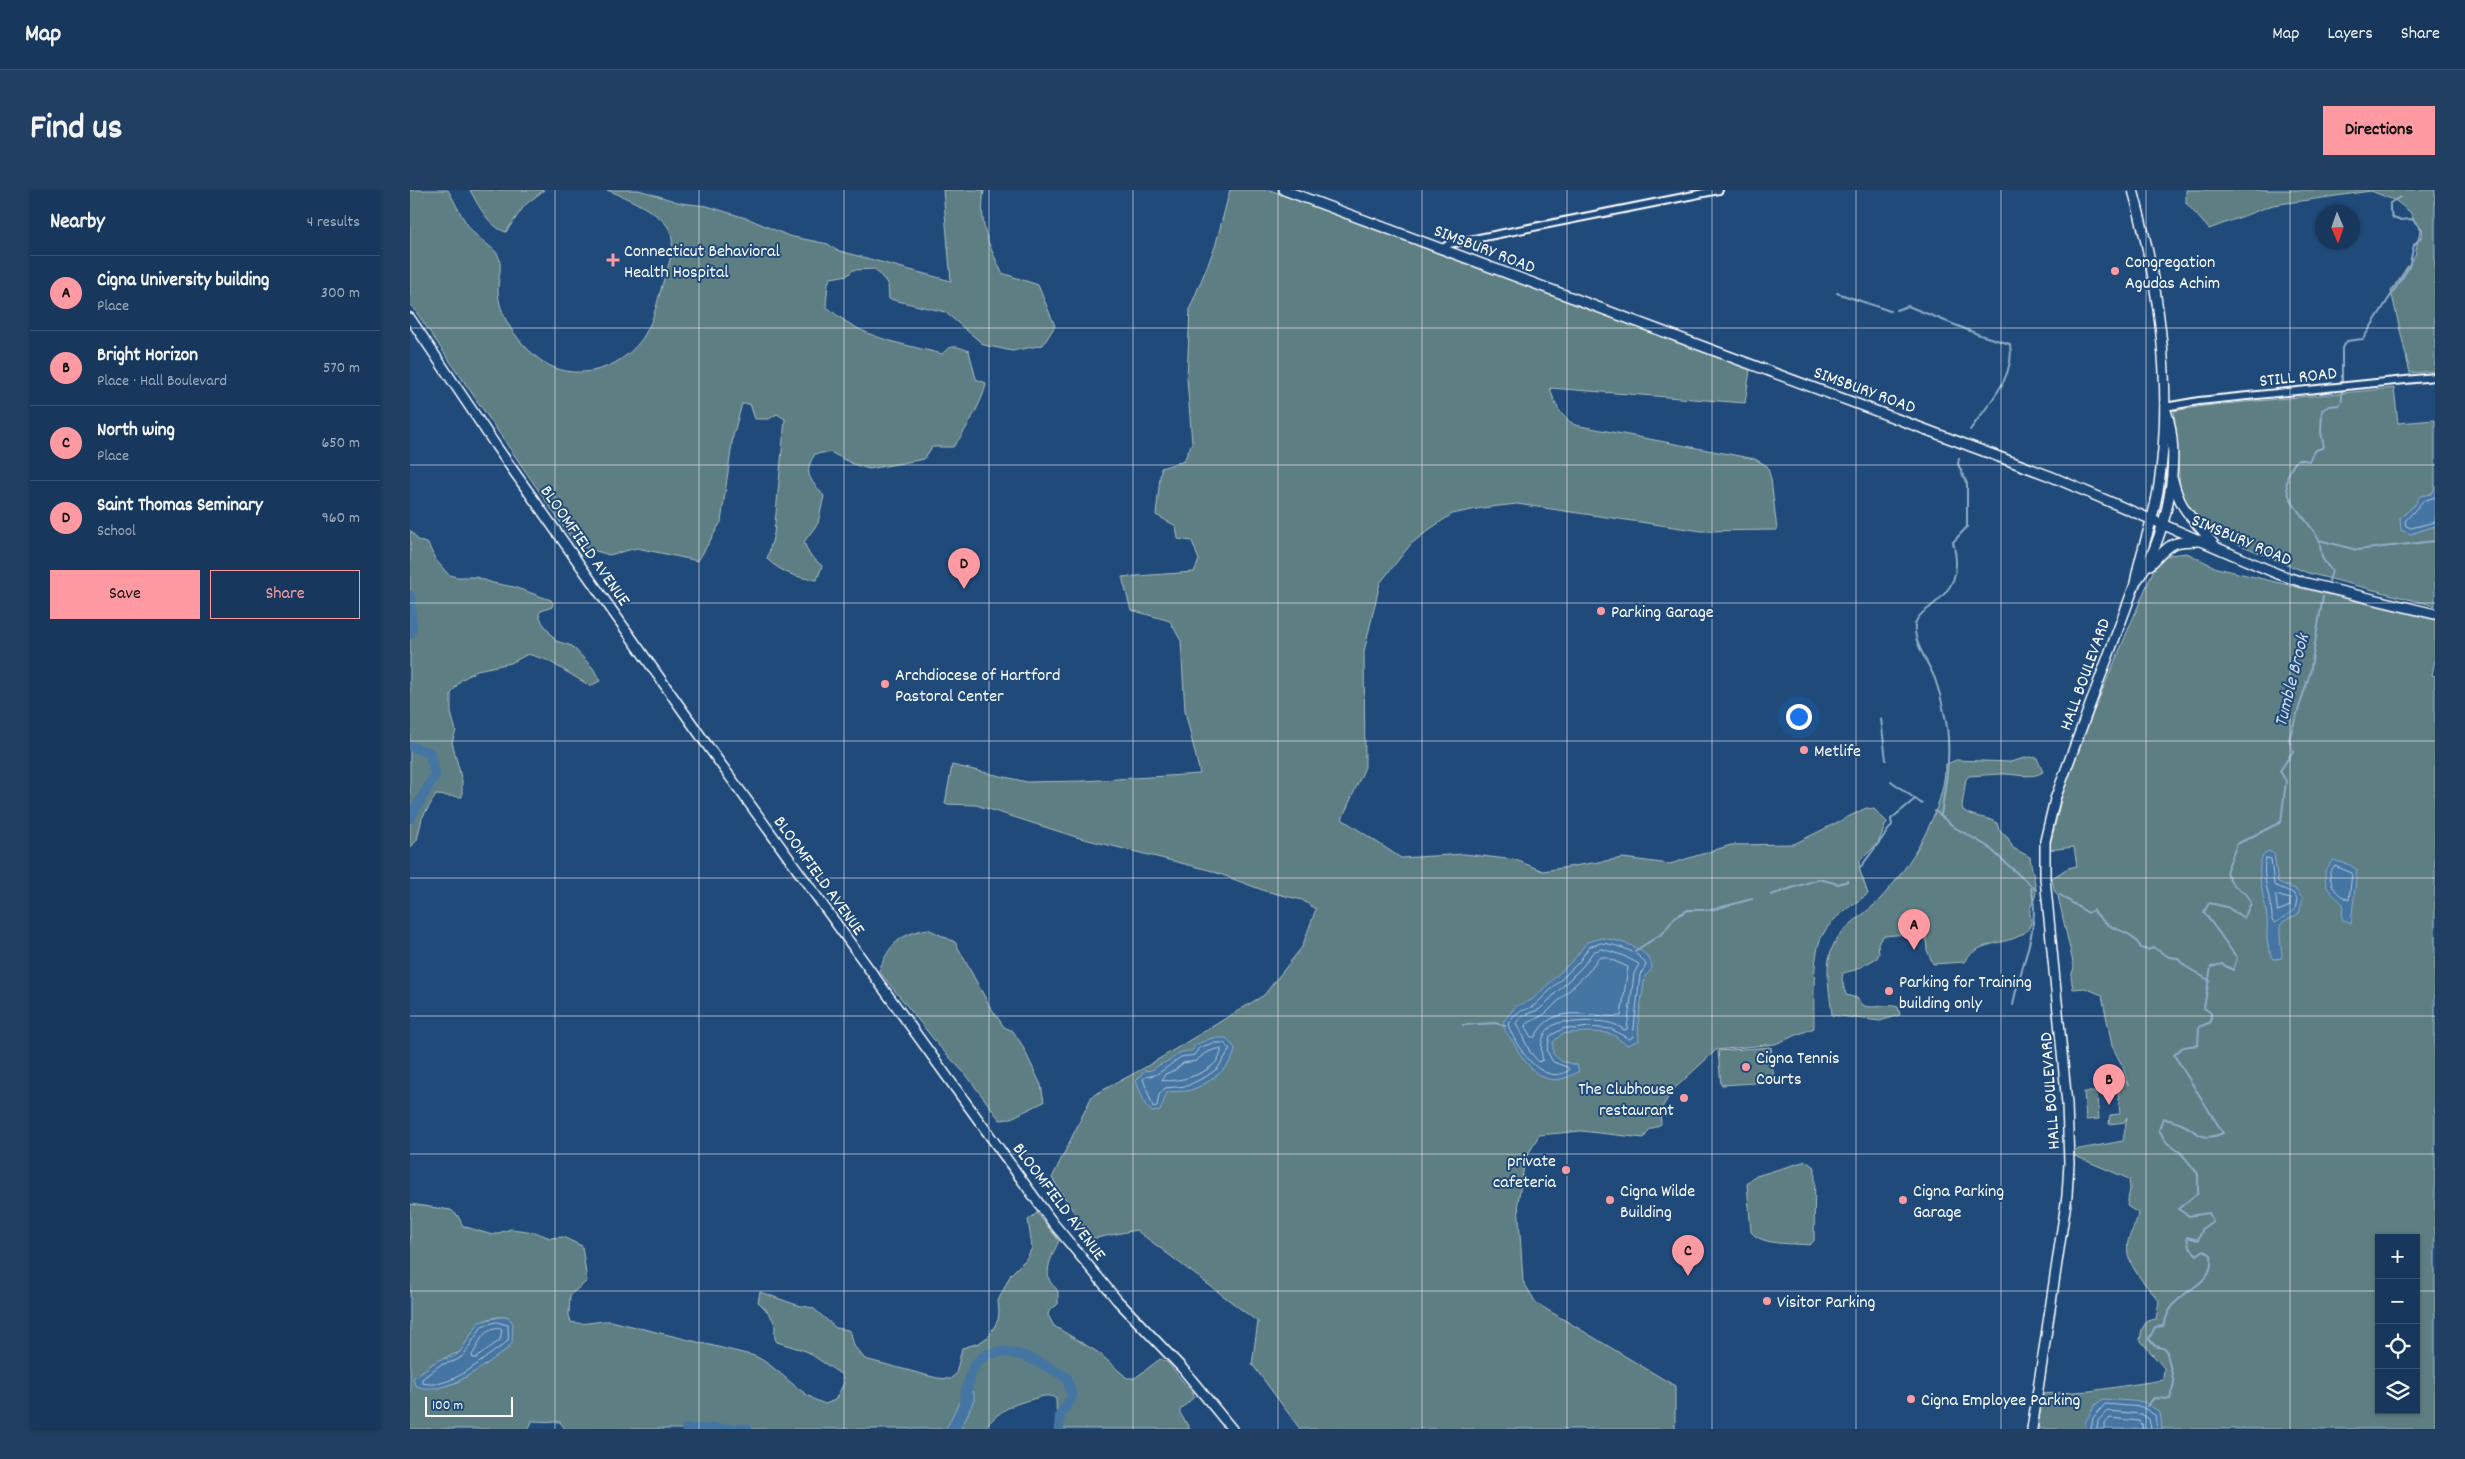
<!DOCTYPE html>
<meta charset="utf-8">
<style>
:root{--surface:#17385c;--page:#203f62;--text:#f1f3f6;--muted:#9eacbb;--line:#365272;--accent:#ff9aa2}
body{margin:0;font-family:Dekko,sans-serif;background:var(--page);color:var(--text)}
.controls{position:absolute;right:15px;bottom:15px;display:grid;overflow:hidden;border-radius:0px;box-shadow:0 1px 4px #0004}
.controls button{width:45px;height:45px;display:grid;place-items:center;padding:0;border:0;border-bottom:1px solid var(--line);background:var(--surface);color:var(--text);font:25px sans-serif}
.compass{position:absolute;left:1905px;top:15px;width:45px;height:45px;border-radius:50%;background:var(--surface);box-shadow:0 1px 4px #0004;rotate:178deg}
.scale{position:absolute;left:15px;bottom:12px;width:88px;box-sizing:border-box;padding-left:5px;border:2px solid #fff;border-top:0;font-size:14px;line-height:18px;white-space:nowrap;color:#fff;-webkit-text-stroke:4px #1f4a7a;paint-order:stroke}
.you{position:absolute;left:1388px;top:526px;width:18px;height:18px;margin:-12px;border:4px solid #fff;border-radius:50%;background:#1a73e8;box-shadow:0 0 0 8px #1a73e833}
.badge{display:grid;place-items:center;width:32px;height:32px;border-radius:50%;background:var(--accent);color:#111;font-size:16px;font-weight:700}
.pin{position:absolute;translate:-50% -41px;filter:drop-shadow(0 1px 2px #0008)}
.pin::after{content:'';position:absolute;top:26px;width:18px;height:15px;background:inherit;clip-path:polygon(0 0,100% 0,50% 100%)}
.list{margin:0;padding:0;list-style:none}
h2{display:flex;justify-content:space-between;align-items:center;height:65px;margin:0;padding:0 20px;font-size:21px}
h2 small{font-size:16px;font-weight:400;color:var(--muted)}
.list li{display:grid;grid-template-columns:32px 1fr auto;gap:15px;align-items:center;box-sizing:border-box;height:75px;padding:0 20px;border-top:1px solid var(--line)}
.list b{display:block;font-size:19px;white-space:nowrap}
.list p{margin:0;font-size:16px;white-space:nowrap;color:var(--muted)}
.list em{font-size:16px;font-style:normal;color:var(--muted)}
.actions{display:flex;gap:10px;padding:15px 20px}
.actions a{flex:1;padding:11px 0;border:1px solid var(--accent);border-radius:0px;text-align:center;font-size:18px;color:var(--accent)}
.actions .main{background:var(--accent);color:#111}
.icon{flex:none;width:28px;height:28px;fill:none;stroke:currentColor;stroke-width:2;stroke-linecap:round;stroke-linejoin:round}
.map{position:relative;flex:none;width:2025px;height:1239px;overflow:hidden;border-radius:0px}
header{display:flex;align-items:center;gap:30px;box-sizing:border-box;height:70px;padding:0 25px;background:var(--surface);border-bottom:1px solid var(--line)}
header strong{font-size:24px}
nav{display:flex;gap:28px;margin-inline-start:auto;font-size:18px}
.intro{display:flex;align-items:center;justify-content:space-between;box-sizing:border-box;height:120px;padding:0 30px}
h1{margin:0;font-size:35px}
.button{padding:12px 22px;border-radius:0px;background:var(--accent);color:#111;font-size:18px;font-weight:700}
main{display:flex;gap:30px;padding:0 30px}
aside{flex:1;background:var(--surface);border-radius:0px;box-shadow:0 1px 4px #0004}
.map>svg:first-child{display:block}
</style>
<header>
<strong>Map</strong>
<nav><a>Map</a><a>Layers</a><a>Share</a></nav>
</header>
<div class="intro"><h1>Find us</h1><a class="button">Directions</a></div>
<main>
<aside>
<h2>Nearby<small>4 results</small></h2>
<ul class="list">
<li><span class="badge">A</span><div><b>Cigna University building</b><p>Place</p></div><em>300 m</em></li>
<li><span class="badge">B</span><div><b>Bright Horizon</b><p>Place · Hall Boulevard</p></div><em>570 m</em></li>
<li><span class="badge">C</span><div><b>North wing</b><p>Place</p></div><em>650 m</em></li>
<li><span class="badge">D</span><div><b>Saint Thomas Seminary</b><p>School</p></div><em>960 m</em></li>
</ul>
<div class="actions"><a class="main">Save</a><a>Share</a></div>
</aside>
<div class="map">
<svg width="2025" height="1239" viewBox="0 0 2025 1239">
<rect width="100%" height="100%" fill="#1f4a7a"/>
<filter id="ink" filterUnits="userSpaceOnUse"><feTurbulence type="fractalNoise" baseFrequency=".02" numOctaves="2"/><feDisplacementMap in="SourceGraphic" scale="10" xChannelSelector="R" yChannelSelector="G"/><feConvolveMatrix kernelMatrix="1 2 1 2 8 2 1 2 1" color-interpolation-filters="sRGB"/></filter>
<g filter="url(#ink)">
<g fill="#5d7e83" stroke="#aebec1" fill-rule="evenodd">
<path d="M0,0H38C46,14 52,29 63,42C70,50 83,57 88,65C93,75 88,89 88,99C88,124 105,148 123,164C157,196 210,183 234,146C244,130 248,109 253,92C258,76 268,54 258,37C249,22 213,6 197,0H229L271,13L297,16L339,29L379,46L418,54L426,60L541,91L533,0H574C569,37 577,50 592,83L628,95L645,136L633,155L602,161L574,155L535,122L479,109L478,94L465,79L443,80L438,85L421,88L418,93L416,116C452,149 486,152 532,164C541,154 547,156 559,161L566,189L576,193C575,207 553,246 543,257H522L514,269L459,279L443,274L420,262L405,264C392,284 401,290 414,306L408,333L394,352L399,364L412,376L407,390C387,388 372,383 357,369L364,344L375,229L367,224L359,229H345L340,214H332L323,246L311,332L288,371L227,358L199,365L166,355L0,113Z"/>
<path d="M60,0H134L115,15L96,42C79,37 68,15 60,0Z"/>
<path d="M820,0H860L1340,180L1335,213L1140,198C1145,215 1149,225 1165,235L1345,269L1357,276L1361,289L1367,340L1291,341L1107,314L1072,318L1042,324L1020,339L1001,354L970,393L954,462L955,577L932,629L991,668L1054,664L1106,670L1133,681L1213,668L1260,674L1321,655L1384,654L1456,618L1464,619L1477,632L1468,653L1450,671L1449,678L1458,704C1441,716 1422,727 1412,746C1402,764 1404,816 1404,838L1365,854L1306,860L1262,901L1250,921L1251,934L1239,940L1234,948L1171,941L1129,945L1115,970L1108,1012L1113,1091L1126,1113L1265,1196V1239H890L842,1174L848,1132L726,1040L681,1049L642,988L682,906L734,878L854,805L892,757L906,719L892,710L855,701L799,680L666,647L566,615L535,614L542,575L617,592L673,591L790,584L775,521L771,451L760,431L721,420L712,387L784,382L789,370L782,351L768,349L766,336L746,325L751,278L774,271L782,253L777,189L780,118L805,57Z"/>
<path d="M1776,0H2025V181L2000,183L1981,101L2005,65L2010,40L2000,22L1986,11L1961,1L1863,15L1799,39L1776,13Z"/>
<path d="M1984,198L1988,233L2025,230V298L2021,304L2010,307L2004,316L1990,328L2000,344L2025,336V416L1898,383L1816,349L1783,326L1770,299L1764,221L1794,216Z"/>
<path d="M0,340L8,350L18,354L25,369L38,384L46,387H66L83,393L104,397L141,410L143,413L142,417L131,421L129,424L132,432L146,451L162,456L183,478L190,491L180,496L137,470L118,464L101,473L67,480L50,491L41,504V523L46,541L42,552L52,591V607L26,605L12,628L7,650L0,658Z"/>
<path d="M1777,363L1807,378L2025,430V470L2022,485L2025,486V1239H1628L1632,1204L1680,1201L1753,1190L1754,1178L1730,1150L1732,1139L1737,1131L1746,1129L1749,1111C1735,1093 1709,1070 1720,1045C1724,1036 1726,1034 1728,1023L1717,1016L1720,999L1719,989L1665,966L1664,960L1713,951L1717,927L1715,932L1699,934L1700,925L1710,924L1707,889L1692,888L1691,880L1708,879L1718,895L1713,877L1702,856L1692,805L1675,798L1663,799L1661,787L1664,777L1648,706L1644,700L1642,688L1658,678L1667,676L1664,657L1639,660L1652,606L1679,532L1746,374L1759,365ZM1969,1048H2006V1220H1969Z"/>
<path d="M1619,567L1627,568L1633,582C1622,590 1603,583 1590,584C1580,585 1569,585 1559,586L1556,589L1552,616L1553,620C1563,628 1576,626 1587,633L1589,640L1598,648L1603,658L1620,667C1621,677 1626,694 1626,702C1626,708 1621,714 1620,720C1619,726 1623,730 1620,736C1610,757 1568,747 1554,772L1523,774L1517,760L1516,748L1511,743L1473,746L1468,753L1469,764L1467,768L1445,780L1433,783L1432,790L1436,805L1447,808L1452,815C1464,820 1477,813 1488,817L1490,825L1470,831L1422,825C1420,803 1413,774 1424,754C1434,734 1456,725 1470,709C1499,679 1536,618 1535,575L1546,570L1600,572Z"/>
<path d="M518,739L545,752L579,815L594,837L603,841L612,855L631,895L634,912L599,929L590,930L557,886L529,856L469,781C479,755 489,744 518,739Z"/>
<path d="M1361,857L1364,892L1311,895L1308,861Z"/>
<path d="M1674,902H1683L1687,905L1689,929L1676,930Z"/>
<path d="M1396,971L1405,978L1404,1051L1399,1055C1383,1053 1352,1056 1341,1042L1337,994L1343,987Z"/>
<path d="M0,1014L41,1020L48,1026L53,1036L82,1045L101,1039L125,1042L140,1048L153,1047L172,1056L177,1091L160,1105L159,1125L161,1132C175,1136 187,1130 201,1131L345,1166C369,1177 388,1205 415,1214L425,1210L434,1193L432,1185L396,1161L367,1152C363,1147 365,1142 365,1136C364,1128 354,1117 348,1112L350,1102L387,1115L403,1118L426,1138L438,1140L441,1143L444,1156L455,1169L527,1188L540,1189L546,1184L552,1158L569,1153L579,1146L588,1130L589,1122L588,1111L601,1084L616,1069L622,1058L618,1030L627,1023L649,1051C644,1061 633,1081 641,1093C643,1096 646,1097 648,1102V1114L639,1121L638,1125L644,1136L689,1163L717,1188H725L750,1169L757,1172L783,1203L784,1207L770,1220V1223L780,1239H647L646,1209C639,1203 631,1207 623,1209C597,1216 592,1220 573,1239H155L150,1232L122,1231L119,1239H0ZM87,1127H98L97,1159L48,1192L28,1198L6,1186L25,1172L50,1162C64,1144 61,1132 87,1127Z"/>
</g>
<g fill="#4575a2" stroke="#8facc7">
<path d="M2025,298V336L2000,344L1991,340L1990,328L2004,316L2010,306L2021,304Z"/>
<path d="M1859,661L1864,664L1868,692L1885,699L1893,709L1889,723C1884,727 1874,730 1871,734C1868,738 1872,761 1872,768L1864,769C1854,756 1858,742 1857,727C1856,712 1840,668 1859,661Z"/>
<path d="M1923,670L1940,675L1947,680L1941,734L1932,730L1933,714C1920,700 1915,702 1915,681Z"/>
<path d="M1191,748C1206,749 1240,758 1242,777C1242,781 1238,783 1235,786L1228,833L1229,850L1218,855C1211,852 1206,846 1201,844C1193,841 1160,842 1152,844L1143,852V864L1151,871L1167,875L1169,881C1136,903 1118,879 1103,852C1099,846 1093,840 1093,832L1106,816L1122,810L1165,768L1177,752Z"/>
<path d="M802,848H816L825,858C825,876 793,898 777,901C770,902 763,901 757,902L750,921L742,922L735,914L726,891L734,881L742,880C748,876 750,874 756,872C768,868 764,861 782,861L785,855Z"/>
<path d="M90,1127H98L103,1133L102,1153L97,1159L71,1178L47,1192L28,1198H12L5,1195L3,1188L28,1170L43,1167L50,1162L69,1132Z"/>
<path d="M559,1201L564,1202V1210L551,1239H536L553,1204Z"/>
<path d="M1693,1209L1734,1212L1750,1222L1752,1239H1677L1675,1233L1685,1215Z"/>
</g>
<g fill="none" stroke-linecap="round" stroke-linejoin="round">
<g stroke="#b5c8da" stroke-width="1">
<path d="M2025,307L2013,311L1995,331L1996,336L2001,338L2025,332"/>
<path d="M1856,668L1861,669L1864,695L1883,703L1887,709L1885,720L1865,733L1862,731C1863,711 1850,689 1856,668Z"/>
<path d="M1925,676L1942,683L1939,710C1926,705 1920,696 1920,682Z"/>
<path d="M1866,705L1880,709V716L1868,721Z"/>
<path d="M1191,753C1205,754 1231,762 1236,775L1230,785L1223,847L1219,849L1201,839L1178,837L1165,839L1154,838L1140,846L1137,861L1143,872L1157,877L1159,880C1133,899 1104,855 1098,834C1109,816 1113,824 1126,814L1169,772L1179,757Z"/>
<path d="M1192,759L1212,765L1229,774L1224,784L1217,839L1214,840C1201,829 1181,831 1166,832C1162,833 1158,831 1154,832C1134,834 1128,853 1133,870L1129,872L1120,862L1106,833L1112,826L1130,819L1173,776L1183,762Z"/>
<path d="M1195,767L1218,777L1211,826C1180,829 1143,810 1125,847H1121L1115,837L1116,834L1135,824L1179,781L1188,768Z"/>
<path d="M803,853H814L820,859L808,878L797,886L777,896L755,898L749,905L747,916L743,917L733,889C737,885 739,887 744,885C751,883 762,873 768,869C772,865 778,867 784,865L789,858Z"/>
<path d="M806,859H811C812,881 768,894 752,890L755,884L765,880L773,873L786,871L794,864Z"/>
<path d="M87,1132L98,1135C98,1139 99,1146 98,1150C95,1155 90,1157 86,1160C67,1174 38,1200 12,1193V1189L30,1175L45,1171L53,1166L72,1136Z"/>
<path d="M88,1138L92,1140L90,1150L66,1168H63L62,1165C72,1151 69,1142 88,1138Z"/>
<path d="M1681,1239L1683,1228L1695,1214L1732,1217L1745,1225L1747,1239"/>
<path d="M1687,1239L1688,1231L1697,1221L1731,1224L1739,1229L1741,1239"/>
<path d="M1695,1239V1234L1700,1228L1729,1231L1732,1234L1733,1239"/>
</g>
<g stroke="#8facc7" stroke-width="2">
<path d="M1427,103L1480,121"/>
<path d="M1486,120L1498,116L1570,145L1600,154C1606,187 1578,214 1560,240"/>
<path d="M1909,350L1947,360L2025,351"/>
<path d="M1919,391L1922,381C1919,377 1915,373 1913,369C1910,363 1911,355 1909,350C1895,322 1858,302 1888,269L1899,271L1904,261L1914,257L1911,242L1912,220L1919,216L1930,215L1932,210V158L1937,151L1953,149L1999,77L2004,55L2012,46V39L2002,29L1989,30L1983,28L1980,20V13L1990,7"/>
<path d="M1471,529L1476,570"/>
<path d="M1481,591L1512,614"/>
<path d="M1525,621L1544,637L1577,656L1626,700"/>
<path d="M1531,625C1536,591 1543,557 1534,522C1532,511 1529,500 1525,489C1519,473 1503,453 1505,435C1506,428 1513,422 1519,418C1544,399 1551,383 1543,352L1557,337V294L1548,274L1549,268"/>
<path d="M1450,678L1482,635L1481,629L1505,609"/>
<path d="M1361,705L1409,689L1428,694L1438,691"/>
<path d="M1650,705L1678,723L1683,720C1689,727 1695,734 1704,738C1717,743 1724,745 1731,758L1737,760L1744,758L1759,767L1767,768L1775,776L1800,791"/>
<path d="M1225,761L1253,743L1265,727L1278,720H1301L1342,709"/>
<path d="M1603,815C1609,778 1632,736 1621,698"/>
<path d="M1053,835L1086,833L1095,836"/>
<path d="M1737,1216L1744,1208L1760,1209L1764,1193L1756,1159L1745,1156L1739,1149L1745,1137L1753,1136C1757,1126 1760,1116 1769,1109C1784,1095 1804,1090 1801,1065L1794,1060L1787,1065L1779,1057L1777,1047L1788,1050L1793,1038L1803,1031L1799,1023L1779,1026L1768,1019L1788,1003V984L1771,963L1756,952L1749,940L1753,928C1758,930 1764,931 1769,933C1789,941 1789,953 1813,943L1764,865L1773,857L1788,855L1789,837L1801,832V823L1794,818L1801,777L1812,774L1823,780L1827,768L1794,722L1799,713L1817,717L1834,728L1841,713L1837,705L1823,695L1816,682L1827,654L1871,632L1876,591L1870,581L1883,561L1879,549L1900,483L1913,406"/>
</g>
<g stroke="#4575a2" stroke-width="10">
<path d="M0,406L2,438L0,444"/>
<path d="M0,556L20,563L25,585L0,628"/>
<path d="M554,1212C556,1203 560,1182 565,1175C587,1145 634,1174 657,1188L662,1207L650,1225L649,1239"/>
<path d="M276,1239H337"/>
</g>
<defs>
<g id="minor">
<path d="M1032,59L1039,54L1309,0"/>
<path d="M1755,217L1789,211L2025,187"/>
</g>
<g id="major">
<path d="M874,0L1640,286L1868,384L1892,392L2025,424"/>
<path d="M0,128L86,256L297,555L643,1033L707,1110L772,1178L822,1239"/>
<path d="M1763,290C1771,324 1786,330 1805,356"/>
<path d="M1740,375C1761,355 1757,351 1790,351"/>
<path d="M1725,393C1756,353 1774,266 1755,218"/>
<path d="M1622,1239L1657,1006L1659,973L1657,914L1635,688V651L1645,609L1725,394C1730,360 1745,328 1749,294C1764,195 1749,95 1723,0"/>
</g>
</defs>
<use href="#minor" stroke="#fff" stroke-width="10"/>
<use href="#major" stroke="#fff" stroke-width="12"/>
<use href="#minor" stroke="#1f4a7a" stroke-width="6"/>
<use href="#major" stroke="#1f4a7a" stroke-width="9"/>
</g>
</g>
<path fill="none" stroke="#fff" stroke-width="1" stroke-opacity="0.55" d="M145,0V1239M289,0V1239M434,0V1239M579,0V1239M723,0V1239M868,0V1239M1012,0V1239M1157,0V1239M1302,0V1239M1446,0V1239M1591,0V1239M1736,0V1239M1880,0V1239M0,138H2025M0,275H2025M0,413H2025M0,551H2025M0,688H2025M0,826H2025M0,964H2025M0,1101H1969M2006,1101H2025"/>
<g fill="#ff9aa2" stroke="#1f4a7a" stroke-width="2">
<path d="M200.5 62.5h5v5h5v5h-5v5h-5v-5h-5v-5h5z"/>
<circle cx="1705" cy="81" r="5"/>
<circle cx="1191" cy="421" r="5"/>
<circle cx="475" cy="494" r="5"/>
<circle cx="1394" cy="560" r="5"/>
<circle cx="1479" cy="801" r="5"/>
<circle cx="1336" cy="877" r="5"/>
<circle cx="1274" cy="908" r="5"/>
<circle cx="1156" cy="980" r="5"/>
<circle cx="1200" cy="1010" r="5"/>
<circle cx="1493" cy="1010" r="5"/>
<circle cx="1357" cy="1111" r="5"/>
<circle cx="1501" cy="1209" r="5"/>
</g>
<g text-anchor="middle" stroke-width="4" stroke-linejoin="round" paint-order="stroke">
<g font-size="18" fill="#fff" stroke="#1f4a7a">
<text transform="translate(1075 58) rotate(21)" y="6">SIMSBURY ROAD</text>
<text transform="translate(1888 186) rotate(-6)" y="6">STILL ROAD</text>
<text transform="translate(1455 199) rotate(20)" y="6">SIMSBURY ROAD</text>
<text transform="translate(1832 349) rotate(23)" y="6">SIMSBURY ROAD</text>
<text transform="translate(176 355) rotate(55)" y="6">BLOOMFIELD AVENUE</text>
<text transform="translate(1674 484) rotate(-70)" y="6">HALL BOULEVARD</text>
<text transform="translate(410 685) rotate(54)" y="6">BLOOMFIELD AVENUE</text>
<text transform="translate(1639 901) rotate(-94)" y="6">HALL BOULEVARD</text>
<text transform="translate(650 1011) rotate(53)" y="6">BLOOMFIELD AVENUE</text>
</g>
<g font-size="18" fill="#fff" stroke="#1f4a7a" text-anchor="start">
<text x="214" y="66">Connecticut Behavioral<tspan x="214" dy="21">Health Hospital</tspan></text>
<text x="1715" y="77">Congregation<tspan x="1715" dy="21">Agudas Achim</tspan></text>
<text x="1201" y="427">Parking Garage</text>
<text x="485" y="490">Archdiocese of Hartford<tspan x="485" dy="21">Pastoral Center</tspan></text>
<text x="1404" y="566">Metlife</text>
<text x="1489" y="797">Parking for Training<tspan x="1489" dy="21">building only</tspan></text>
<text x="1346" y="873">Cigna Tennis<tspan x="1346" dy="21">Courts</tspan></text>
<text x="1264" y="904" text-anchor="end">The Clubhouse<tspan x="1264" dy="21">restaurant</tspan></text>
<text x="1146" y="976" text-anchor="end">private<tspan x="1146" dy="21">cafeteria</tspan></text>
<text x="1210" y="1006">Cigna Wilde<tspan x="1210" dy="21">Building</tspan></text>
<text x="1503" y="1006">Cigna Parking<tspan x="1503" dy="21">Garage</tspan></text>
<text x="1367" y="1117">Visitor Parking</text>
<text x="1511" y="1215">Cigna Employee Parking</text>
</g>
<g font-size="19" font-style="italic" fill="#d0dce8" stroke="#1f4a7a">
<text transform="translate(1880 490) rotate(-76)" y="7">Tumble Brook</text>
</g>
</g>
</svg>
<div class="controls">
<button>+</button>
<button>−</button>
<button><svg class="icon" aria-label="locate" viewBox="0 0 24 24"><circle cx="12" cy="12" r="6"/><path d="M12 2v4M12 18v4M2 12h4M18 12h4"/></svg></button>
<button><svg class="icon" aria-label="layers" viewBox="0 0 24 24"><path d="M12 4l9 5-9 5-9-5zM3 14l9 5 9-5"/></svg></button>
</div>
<svg class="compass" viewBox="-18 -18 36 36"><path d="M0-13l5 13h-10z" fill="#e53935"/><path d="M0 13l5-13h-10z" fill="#9eacbb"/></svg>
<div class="scale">100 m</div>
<div class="you"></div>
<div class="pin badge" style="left:1504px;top:760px">A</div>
<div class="pin badge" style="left:1699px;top:915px">B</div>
<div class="pin badge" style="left:1278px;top:1086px">C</div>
<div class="pin badge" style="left:554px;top:399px">D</div>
</div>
</main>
